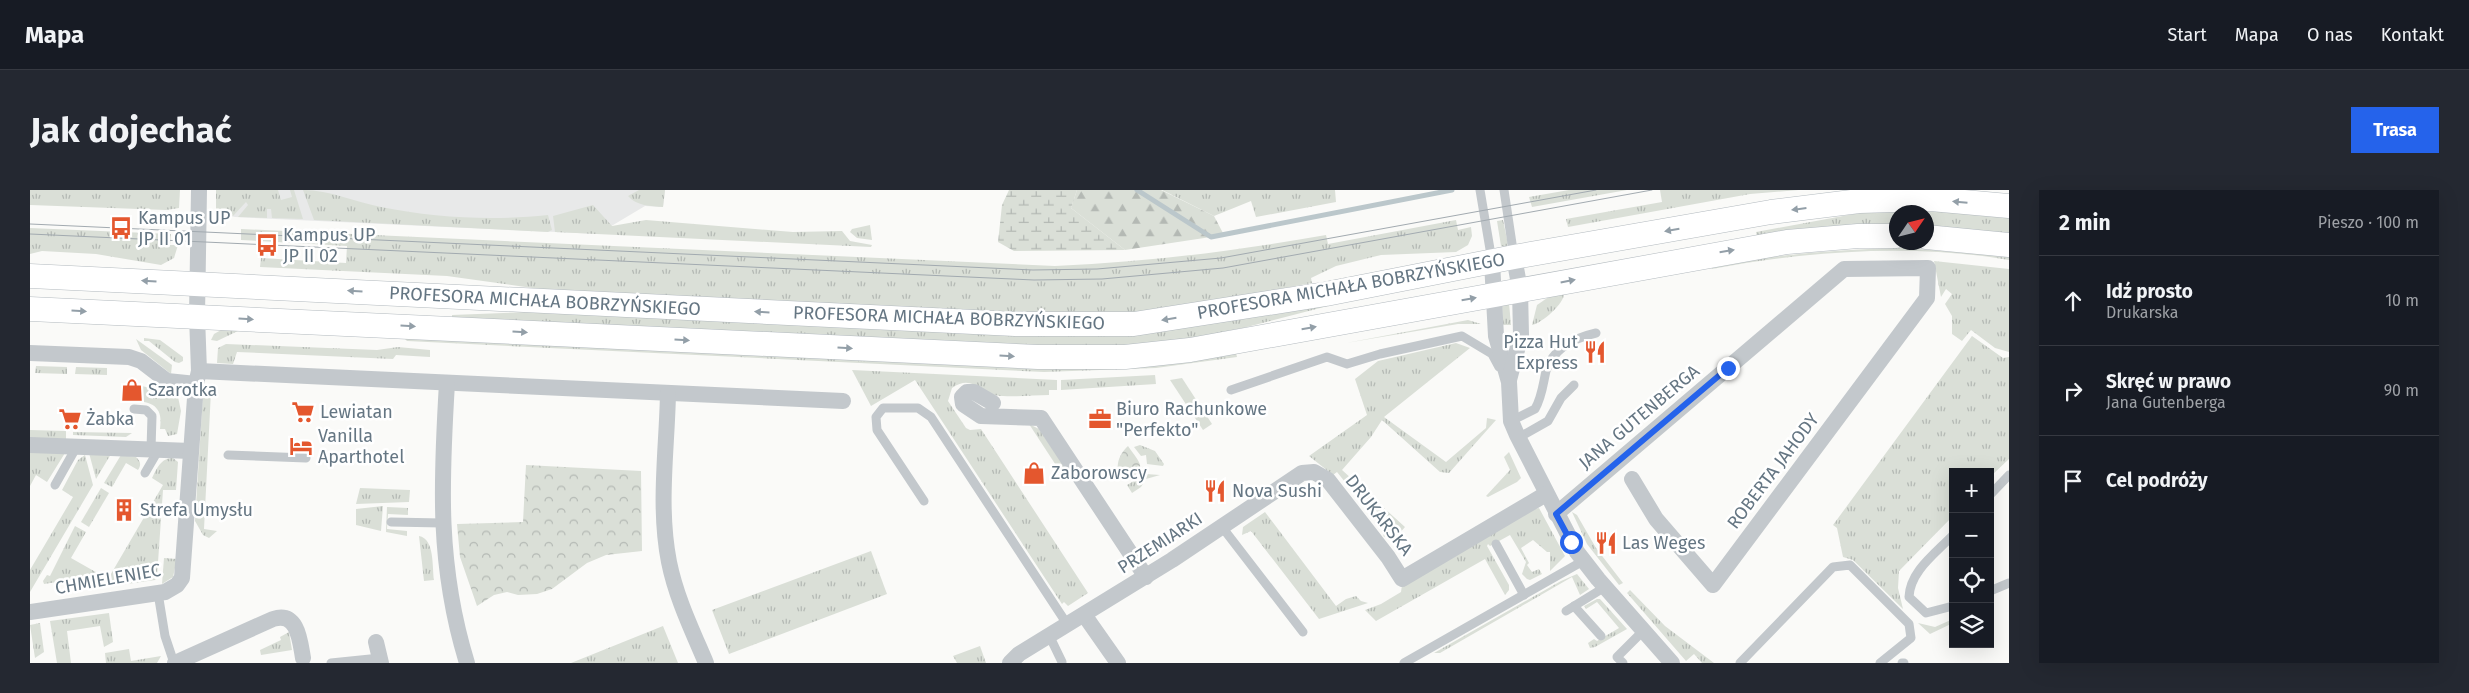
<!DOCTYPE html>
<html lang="pl">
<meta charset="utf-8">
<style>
:root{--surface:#171b24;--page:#242831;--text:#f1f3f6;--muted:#9ea1a6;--line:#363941;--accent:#2563eb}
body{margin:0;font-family:"Fira Sans",sans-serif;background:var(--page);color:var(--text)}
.controls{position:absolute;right:15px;bottom:15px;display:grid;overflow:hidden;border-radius:0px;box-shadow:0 5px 20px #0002}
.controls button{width:45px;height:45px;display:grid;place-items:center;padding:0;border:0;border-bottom:1px solid var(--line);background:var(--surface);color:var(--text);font:25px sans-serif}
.compass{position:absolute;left:1859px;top:15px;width:45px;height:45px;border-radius:50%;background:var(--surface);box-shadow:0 5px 20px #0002;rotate:55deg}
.stop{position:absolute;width:15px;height:15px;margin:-11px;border:4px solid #2563eb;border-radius:50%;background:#fff}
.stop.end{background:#2563eb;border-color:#fff;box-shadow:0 1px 5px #0008}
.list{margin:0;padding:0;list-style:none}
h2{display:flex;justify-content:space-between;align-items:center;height:65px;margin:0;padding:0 20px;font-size:21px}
h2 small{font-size:16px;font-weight:400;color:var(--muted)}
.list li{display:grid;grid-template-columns:32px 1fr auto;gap:15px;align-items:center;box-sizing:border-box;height:90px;padding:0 20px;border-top:1px solid var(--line)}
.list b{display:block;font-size:19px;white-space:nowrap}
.list p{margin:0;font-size:16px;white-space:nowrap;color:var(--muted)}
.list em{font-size:16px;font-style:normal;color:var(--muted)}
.icon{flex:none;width:28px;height:28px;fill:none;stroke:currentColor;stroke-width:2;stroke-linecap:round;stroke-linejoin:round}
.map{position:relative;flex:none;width:1979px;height:473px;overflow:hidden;border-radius:0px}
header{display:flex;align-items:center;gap:30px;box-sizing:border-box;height:70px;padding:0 25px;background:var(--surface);border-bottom:1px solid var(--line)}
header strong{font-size:24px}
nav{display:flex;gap:28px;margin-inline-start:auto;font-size:18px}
.intro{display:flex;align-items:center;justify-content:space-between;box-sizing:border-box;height:120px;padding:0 30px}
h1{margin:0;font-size:35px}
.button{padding:12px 22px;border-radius:0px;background:var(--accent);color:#fff;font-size:18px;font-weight:700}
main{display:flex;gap:30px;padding:0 30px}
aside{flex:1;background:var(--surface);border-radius:0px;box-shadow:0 5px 20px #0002}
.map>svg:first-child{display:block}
</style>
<header>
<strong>Mapa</strong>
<nav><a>Start</a><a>Mapa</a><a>O nas</a><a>Kontakt</a></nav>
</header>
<div class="intro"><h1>Jak dojechać</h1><a class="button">Trasa</a></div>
<main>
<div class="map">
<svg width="1979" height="473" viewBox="0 0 1979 473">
<defs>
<pattern id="grass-tufts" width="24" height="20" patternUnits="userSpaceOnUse" patternTransform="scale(1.25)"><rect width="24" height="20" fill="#dadfd7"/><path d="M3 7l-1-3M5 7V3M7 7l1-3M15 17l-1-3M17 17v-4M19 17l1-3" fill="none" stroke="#b4b9b4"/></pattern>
<pattern id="forest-firs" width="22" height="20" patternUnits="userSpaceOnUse" patternTransform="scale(1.25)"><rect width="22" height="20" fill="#dadfd7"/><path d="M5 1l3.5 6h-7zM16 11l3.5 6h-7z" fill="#b4b9b4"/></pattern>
<pattern id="wetland-marsh" width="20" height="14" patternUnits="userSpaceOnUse" patternTransform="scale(1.25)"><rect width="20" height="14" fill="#dadfd7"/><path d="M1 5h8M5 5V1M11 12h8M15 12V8" fill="none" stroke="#b4b9b4"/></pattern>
<pattern id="park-crowns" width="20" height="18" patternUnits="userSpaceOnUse" patternTransform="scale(1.25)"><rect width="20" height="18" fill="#dadfd7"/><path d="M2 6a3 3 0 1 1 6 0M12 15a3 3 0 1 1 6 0" fill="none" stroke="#b4b9b4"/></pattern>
</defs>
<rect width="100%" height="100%" fill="#fafaf8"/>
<path fill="#e8e9e9" d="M186,0H635L633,17L615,16L568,44L205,27L195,25L192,21L186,19Z"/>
<g fill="url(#grass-tufts)">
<path d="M0,0H150L149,18L136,20L0,15Z"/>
<path d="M186,0H248L251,10L262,7L260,0H264L273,29L242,28L241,19H237V28L208,27L218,15L216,12L203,26L195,25L192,21L186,19Z"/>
<path d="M273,0C300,0 325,12 351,17C406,28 463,31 518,25L522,40L518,42L284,30Z"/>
<path d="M609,0H635L633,17C621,16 606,16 598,6Z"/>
<path d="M1132,0H1305L1306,12L1226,27L1221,11L1184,26Z"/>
<path d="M1539,0H1597L1502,17L1499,7Z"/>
<path d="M1630,0H1769L1720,4L1538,37L1536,29L1632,12Z"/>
<path d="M563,15L582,36L616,30L763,42L812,41L820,51L842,55L841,57L525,42L523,26Z"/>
<path d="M1890,19L1979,25V46L1897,39L1896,22H1866V38L1727,47L1726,42L1840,21Z"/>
<path d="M1426,30L1428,40L1441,37L1442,46L1438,55L1426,62L1351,65L1306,76L1281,88L1282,93L1139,119L1082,125H1000L531,102L417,86L230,77L231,68L316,73L317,56L211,50V39L1025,76C1118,72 1205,61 1296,45L1298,54Z"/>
<path d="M1473,30L1478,54L1476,57L1471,56L1467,31Z"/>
<path d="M840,35L842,50L827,48L820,42L822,39Z"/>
<path d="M0,38L141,44L140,55H148L144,68L131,75L66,64L12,61L0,64Z"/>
<path d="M1874,58L1979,66V70C1880,53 1780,61 1682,79L1680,76C1745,65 1808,59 1874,58Z"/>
<path d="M1904,71L1979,79V162L1965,158L1941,140L1932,151L1922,144V126L1915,114L1922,104L1916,99L1911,107Z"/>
<path d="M1534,103C1535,113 1512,133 1502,135L1507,115L1523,104Z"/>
<path d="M1297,112L1298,116L1213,138L1136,153L1062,158L422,129V125L524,121L994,144Z"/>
<path d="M1479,113L1481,135H1473L1472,114Z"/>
<path d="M1438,130L1451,134H1428L1316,153Z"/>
<path d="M191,140H210L187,151L181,150L184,144Z"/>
<path d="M1942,146L1973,168L1979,167V269L1960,287V282H1923V326L1869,381L1868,398L1873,419L1823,370L1813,367L1807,338L1803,335Z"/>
<path d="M373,147L1206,163L1207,167L1126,178L1014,182L377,151Z"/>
<path d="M114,148L130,150L153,167V171L149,173L145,172L119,151H114Z"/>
<path d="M106,149L142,175L141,184L111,160Z"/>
<path d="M1426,153L1440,158L1354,227L1416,272L1456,238L1457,228L1466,230L1419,283L1410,282L1352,230L1341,247L1312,280L1375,337C1368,345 1363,351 1353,346L1354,345L1351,341L1358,335L1320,288L1315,292L1307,282L1303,285L1279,266L1337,225L1325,189L1348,171Z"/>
<path d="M196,154L347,160L368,157L400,160V167L366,165L363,169L207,162L203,174L187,173L188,158Z"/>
<path d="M6,176L37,177V184L5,183Z"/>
<path d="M46,177L77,178V185L45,184Z"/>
<path d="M822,180L1027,190V200H1019V205C1002,205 981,208 964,205C949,202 942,184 922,198L918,211L936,238L940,240L951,239L1058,403L1038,416L1034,412L1032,414L885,190L841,216Z"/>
<path d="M1125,185L1126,194L1031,200V190Z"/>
<path d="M106,196C123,196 132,203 148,207L151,221L147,244L138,246L135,239H130C133,219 125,212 106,211Z"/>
<path d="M179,196L184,198L181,201L174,339L187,341L179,348L173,345L165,331L173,204L176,197Z"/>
<path d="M999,234L1009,239L1038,282L1033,286Z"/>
<path d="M0,240L36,241V249L0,248Z"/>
<path d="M43,242L102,243L96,247L43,245Z"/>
<path d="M1110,255L1125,261L1134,274L1133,276L1117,274L1116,265L1111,266L1104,257Z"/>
<path d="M0,262L35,263L17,292L6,285L0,296Z"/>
<path d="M1479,262L1491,288L1487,292L1458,307L1456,306L1480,280L1474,267Z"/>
<path d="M59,263L81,264L66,289Z"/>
<path d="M55,265L63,295L0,402V380L43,307L32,300L48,270Z"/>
<path d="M91,265L106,267C110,271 112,274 108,280L96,273L82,297L74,293Z"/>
<path d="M143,268L148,272L146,300H133L127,387L125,390L62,399L60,387L14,394L13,391L17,385L20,386L45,336L56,342L41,368L78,389L133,295L122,288C127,278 131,268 143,268Z"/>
<path d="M1116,284L1130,285L1116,289L1111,297L1102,303L1097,295Z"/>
<path d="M71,298L79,303L59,337L51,332Z"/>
<path d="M330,298L380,300L379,312L326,314Z"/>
<path d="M353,316L351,341L326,335V319Z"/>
<path d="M357,317L378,318V325L358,324L357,339L377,341V346L356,342Z"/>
<path d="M1509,318L1535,366L1520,381V362H1517L1503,350L1491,358L1499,373L1497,375L1502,382L1509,379L1512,384L1500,390L1497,389L1492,384L1496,372L1480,345L1460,356L1458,354L1457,356L1479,395V400L1475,405L1455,369L1346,431L1335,420L1351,414L1371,402L1372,395L1499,320Z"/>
<path d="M1235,322L1306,416L1316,409L1326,406L1331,411L1338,413L1289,429L1221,341L1212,345L1213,337Z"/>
<path d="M1542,322L1547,325L1566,358L1593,393L1589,395L1557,354Z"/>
<path d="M389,346C405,349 402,377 404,390L394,391Z"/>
<path d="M841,361L857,404L699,464L682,420Z"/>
<path d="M134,368L147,369L143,387L132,394Z"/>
<path d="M1547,384L1559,399L1550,405L1542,387L1410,463H1404L1531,391Z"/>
<path d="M1600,400L1635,436L1684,473H1672L1664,464L1656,471L1597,403Z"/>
<path d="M1567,409H1570L1597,439L1565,457L1560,458L1558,453L1564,449L1567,451L1589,438L1567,412L1556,419L1554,416Z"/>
<path d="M79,423L83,452L74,457L70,436L37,441L41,473H27L20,431Z"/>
<path d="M1923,429V433L1900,444L1888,433L1905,437Z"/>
<path d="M10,433L14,462L5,468L0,435Z"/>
<path d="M633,436L648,473H541Z"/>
<path d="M259,442L262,460L231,465L230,460L251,450L250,447Z"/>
<path d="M950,456L956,473H927L923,466Z"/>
<path d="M99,459L101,471L131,466L127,473H76L75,463Z"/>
</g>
<path fill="url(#forest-firs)" d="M1047,0H1131L1184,26L1194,45L1095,60L1041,18Z"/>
<path fill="url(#wetland-marsh)" d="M979,0H1047L1041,18L1095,60L984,61L968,52L972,15Z"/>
<g fill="url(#park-crowns)">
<path d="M1098,256C1109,272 1120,280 1096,290C1082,282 1088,265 1098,256Z"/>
<path d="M496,275L611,281L612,361L576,365L557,373L522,399L507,404L488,405L477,402L464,405L447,416L430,367L427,334L493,332Z"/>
</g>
<path fill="#dadfd7" d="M1152,188L1182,234L1173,240L1140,190Z"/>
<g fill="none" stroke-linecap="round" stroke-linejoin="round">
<path stroke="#bbc7cb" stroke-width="5" d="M1107,0L1181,47L1422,0"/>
<defs>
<g id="secondary">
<path d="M1896,47L1979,55"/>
<path d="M0,86L985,134H1104L1296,104L1484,67L1741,22L1829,11L1901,9L1979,16"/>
<path d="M0,119L1008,167H1095L1160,160L1757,52L1828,46H1866"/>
</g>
</defs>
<use href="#secondary" stroke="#b3babf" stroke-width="25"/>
<g stroke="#c3c8cc" stroke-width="9">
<path d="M1450,0L1462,71"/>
<path d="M1474,0L1484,67"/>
<path d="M1201,200L1297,167L1317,174L1350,164L1432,146L1462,164L1469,177"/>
<path d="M104,219L116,220L122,226L121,259"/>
<path d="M1481,231L1505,219C1512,207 1513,194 1516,181C1523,158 1544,148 1566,143"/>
<path d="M1488,248L1518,231L1531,208L1544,195"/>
<path d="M198,265L276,268"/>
<path d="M115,283L129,259"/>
<path d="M25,295L47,256"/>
<path d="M1960,305L1979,285"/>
<path d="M894,311L847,240L846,227L853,218H888L901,227L1037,434"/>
<path d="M361,332L412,333"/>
<path d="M1192,337L1273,442"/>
<path d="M1923,345C1906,363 1880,381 1879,407L1896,423L1923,416"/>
<path d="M1466,354L1494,405"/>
<path d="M1960,401L1979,393"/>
<path d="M128,403L135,446L144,473"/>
<path d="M1544,416L1571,446"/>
<path d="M1536,421L1575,397"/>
<path d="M1019,445L1032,472"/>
<path d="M301,473L350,468"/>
<path d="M1374,473L1553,371"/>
<path d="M1593,473L1587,467L1613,441"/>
<path d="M1710,473L1803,377L1820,375L1879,434L1881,448L1850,473"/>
<path d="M1872,473H1874"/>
</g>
<g stroke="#c3c8cc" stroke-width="16">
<path d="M1462,72L1466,146L1479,192L1481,231L1487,245L1547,362L1568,389L1642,473"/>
<path d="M0,163L99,167L111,171L137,191L166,194"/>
<path d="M169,181L813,211"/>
<path d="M1479,190L1491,145L1490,100L1484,67"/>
<path d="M417,193C411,292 407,376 437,473"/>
<path d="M638,203C637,259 628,316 639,372C646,407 662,440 676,473"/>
<path d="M963,213L944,202H937L932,207L933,214L951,226L1011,228L1116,387"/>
<path d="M0,255L161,261"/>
<path d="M1526,324L1814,79L1898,78L1897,108L1683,395L1626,329L1602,289"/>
<path d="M0,422L135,402L147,395L152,388L166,194L169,181L167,126L169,0"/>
<path d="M1055,426L1088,473"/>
<path d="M346,452L351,473"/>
<path d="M145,473L243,429C268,421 270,451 273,468"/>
<path d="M980,473L989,464L1142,370L1272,283L1284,282L1298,290L1358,367L1372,389L1516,304"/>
</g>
<use href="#secondary" stroke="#fff" stroke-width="24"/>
<g stroke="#a2aab0" stroke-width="1">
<path d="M0,34L1003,80L1067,79L1191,68L1566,0"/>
<path d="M0,44L1004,90L1072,89L1193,78L1622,0"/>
</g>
</g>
<defs><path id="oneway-solid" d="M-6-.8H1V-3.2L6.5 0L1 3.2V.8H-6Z" transform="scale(1.25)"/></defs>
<g fill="#939fa8">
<use href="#oneway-solid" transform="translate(1930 12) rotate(-175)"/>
<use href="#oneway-solid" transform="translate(1769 19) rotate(173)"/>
<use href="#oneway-solid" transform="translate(1642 40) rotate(170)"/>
<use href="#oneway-solid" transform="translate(1697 61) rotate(-9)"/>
<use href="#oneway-solid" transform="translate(119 91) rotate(-177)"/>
<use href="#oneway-solid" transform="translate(1538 91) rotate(-11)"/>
<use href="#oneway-solid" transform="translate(325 101) rotate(-177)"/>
<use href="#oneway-solid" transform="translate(1439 109) rotate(-10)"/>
<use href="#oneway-solid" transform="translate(49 121) rotate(3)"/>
<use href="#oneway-solid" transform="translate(732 122) rotate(-177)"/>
<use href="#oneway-solid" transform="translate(216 129) rotate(3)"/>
<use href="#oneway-solid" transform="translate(1139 129) rotate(171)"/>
<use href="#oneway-solid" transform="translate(378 136) rotate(3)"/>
<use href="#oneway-solid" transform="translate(1279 138) rotate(-10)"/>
<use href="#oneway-solid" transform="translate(490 142) rotate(3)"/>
<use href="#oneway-solid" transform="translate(652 150) rotate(3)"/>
<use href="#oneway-solid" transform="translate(815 158) rotate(3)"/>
<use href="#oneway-solid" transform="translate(977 166) rotate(3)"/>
</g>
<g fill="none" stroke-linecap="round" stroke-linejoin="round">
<path stroke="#2563eb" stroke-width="6" d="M1541,352L1526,324L1698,178"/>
</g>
<defs>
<symbol id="bus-bare" viewBox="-9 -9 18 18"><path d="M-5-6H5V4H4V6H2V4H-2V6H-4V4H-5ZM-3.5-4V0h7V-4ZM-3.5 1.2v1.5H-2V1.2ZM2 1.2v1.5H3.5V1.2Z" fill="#e4572e" stroke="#fff" stroke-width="2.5" paint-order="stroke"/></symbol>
<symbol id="restaurant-bare" viewBox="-9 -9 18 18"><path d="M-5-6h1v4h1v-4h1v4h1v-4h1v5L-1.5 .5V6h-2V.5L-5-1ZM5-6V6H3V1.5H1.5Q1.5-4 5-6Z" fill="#e4572e" stroke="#fff" stroke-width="2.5" paint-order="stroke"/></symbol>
<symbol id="shop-bare" viewBox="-9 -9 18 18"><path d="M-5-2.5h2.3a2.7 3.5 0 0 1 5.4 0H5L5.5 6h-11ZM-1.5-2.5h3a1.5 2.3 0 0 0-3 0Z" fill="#e4572e" stroke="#fff" stroke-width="2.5" paint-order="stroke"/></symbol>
<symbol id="supermarket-bare" viewBox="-9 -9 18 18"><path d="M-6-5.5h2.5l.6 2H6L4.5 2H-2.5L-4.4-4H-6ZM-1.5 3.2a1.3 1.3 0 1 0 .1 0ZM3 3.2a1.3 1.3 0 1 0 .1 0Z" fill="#e4572e" stroke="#fff" stroke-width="2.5" paint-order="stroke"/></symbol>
<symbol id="office-bare" viewBox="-9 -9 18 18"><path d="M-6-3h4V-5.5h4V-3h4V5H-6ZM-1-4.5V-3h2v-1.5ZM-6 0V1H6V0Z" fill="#e4572e" stroke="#fff" stroke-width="2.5" paint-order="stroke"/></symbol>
<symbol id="hotel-bare" viewBox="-9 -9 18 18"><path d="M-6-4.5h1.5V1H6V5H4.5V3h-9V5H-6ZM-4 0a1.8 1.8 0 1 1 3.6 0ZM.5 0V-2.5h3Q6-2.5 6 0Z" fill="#e4572e" stroke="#fff" stroke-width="2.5" paint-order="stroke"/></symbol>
<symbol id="building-bare" viewBox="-9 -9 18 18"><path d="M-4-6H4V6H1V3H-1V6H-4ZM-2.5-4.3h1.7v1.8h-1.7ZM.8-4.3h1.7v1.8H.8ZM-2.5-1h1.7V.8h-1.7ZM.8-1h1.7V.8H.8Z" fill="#e4572e" stroke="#fff" stroke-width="2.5" paint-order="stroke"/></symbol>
</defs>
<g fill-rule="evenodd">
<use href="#bus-bare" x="75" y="22" width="32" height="32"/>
<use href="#bus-bare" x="221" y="39" width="32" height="32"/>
<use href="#restaurant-bare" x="1549" y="146" width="32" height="32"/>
<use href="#shop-bare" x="86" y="184" width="32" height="32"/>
<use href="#supermarket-bare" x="257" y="206" width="32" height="32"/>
<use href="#supermarket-bare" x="24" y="213" width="32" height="32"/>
<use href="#office-bare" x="1054" y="213" width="32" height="32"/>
<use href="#hotel-bare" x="255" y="240" width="32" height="32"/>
<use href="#shop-bare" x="988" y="267" width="32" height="32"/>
<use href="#restaurant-bare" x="1169" y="285" width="32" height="32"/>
<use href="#building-bare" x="78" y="304" width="32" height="32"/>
<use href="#restaurant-bare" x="1560" y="337" width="32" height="32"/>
</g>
<g text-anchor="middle" stroke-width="5" stroke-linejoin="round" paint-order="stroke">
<g font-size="18" fill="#657683" stroke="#fff" text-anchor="start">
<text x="108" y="34">Kampus UP<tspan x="108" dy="21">JP II 01</tspan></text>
<text x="253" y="51">Kampus UP<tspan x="253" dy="21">JP II 02</tspan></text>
<text x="1548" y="158" text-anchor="end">Pizza Hut<tspan x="1548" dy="21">Express</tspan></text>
<text x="118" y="206">Szarotka</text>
<text x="1086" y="225">Biuro Rachunkowe<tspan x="1086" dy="21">"Perfekto"</tspan></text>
<text x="290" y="228">Lewiatan</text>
<text x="56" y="235">Żabka</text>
<text x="288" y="252">Vanilla<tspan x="288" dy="21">Aparthotel</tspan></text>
<text x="1021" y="289">Zaborowscy</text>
<text x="1202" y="307">Nova Sushi</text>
<text x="110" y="326">Strefa Umysłu</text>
<text x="1592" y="359">Las Weges</text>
</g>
<g font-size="18" fill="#657683" stroke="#fff">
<text transform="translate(1321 96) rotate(-10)" y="6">PROFESORA MICHAŁA BOBRZYŃSKIEGO</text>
<text transform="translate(515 111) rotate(3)" y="6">PROFESORA MICHAŁA BOBRZYŃSKIEGO</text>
<text transform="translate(919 128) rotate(2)" y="6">PROFESORA MICHAŁA BOBRZYŃSKIEGO</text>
<text transform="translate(1609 227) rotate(-40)" y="6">JANA GUTENBERGA</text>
<text transform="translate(1743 281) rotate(-53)" y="6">ROBERTA JAHODY</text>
<text transform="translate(1349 325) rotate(52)" y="6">DRUKARSKA</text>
<text transform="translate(1130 353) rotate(-33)" y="6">PRZEMIARKI</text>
<text transform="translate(78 389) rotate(-10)" y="6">CHMIELENIEC</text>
</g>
</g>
</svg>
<div class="controls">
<button>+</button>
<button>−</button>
<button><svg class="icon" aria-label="locate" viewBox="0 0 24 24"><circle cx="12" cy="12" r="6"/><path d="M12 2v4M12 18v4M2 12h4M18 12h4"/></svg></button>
<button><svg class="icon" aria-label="layers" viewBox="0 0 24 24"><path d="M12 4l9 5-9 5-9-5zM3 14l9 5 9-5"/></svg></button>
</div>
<svg class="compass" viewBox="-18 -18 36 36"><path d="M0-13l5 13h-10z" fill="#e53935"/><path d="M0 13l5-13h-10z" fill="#9ea1a6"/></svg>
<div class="stop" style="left:1541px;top:352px"></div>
<div class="stop end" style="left:1698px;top:178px"></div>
</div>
<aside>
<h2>2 min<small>Pieszo · 100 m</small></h2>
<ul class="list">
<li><svg class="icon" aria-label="ahead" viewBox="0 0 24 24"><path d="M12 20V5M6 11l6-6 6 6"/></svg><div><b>Idź prosto</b><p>Drukarska</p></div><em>10 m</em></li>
<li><svg class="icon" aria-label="right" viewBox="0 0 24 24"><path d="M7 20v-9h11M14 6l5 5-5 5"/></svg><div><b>Skręć w prawo</b><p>Jana Gutenberga</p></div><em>90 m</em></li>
<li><svg class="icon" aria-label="arrive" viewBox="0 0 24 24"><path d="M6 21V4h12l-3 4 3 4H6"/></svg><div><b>Cel podróży</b></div></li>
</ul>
</aside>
</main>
